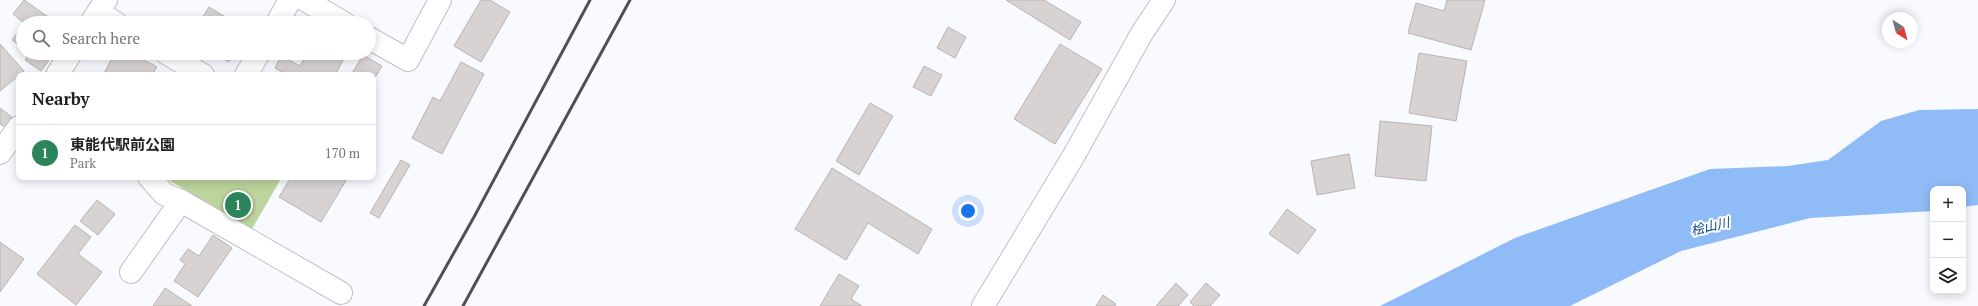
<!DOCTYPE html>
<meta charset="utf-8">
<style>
:root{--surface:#fff;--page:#f2f2f2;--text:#202124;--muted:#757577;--line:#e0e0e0;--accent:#2c855a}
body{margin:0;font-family:"PT Serif","Noto Sans JP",serif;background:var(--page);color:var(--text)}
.controls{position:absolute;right:12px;bottom:12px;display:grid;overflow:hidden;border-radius:8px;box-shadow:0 2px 10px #0003}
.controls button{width:36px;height:36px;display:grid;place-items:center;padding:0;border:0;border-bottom:1px solid var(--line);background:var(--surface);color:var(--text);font:20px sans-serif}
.compass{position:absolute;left:1882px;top:12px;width:36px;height:36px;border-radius:50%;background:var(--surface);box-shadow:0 2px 10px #0003;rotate:144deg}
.you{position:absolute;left:968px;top:211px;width:14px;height:14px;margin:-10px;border:3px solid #fff;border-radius:50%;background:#1a73e8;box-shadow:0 0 0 6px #1a73e833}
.badge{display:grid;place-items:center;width:26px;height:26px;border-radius:50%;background:var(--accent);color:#fff;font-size:13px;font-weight:700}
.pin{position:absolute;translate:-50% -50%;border:2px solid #fff;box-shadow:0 1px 4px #0006}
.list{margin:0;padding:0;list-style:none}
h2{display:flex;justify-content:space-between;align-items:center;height:52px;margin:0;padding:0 16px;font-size:17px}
h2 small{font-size:13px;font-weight:400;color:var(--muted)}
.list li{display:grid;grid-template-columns:26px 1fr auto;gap:12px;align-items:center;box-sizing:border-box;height:56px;padding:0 16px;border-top:1px solid var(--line)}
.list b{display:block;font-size:15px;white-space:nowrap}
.list p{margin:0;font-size:13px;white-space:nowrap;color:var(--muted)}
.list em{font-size:13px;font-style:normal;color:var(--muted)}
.icon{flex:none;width:22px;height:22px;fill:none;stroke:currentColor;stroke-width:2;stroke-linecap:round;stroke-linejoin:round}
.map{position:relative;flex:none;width:1978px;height:306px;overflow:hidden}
.search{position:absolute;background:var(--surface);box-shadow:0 2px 10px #0003;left:16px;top:16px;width:360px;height:44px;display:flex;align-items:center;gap:10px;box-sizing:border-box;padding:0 14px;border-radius:22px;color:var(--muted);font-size:15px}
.panel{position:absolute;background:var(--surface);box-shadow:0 2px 10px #0003;left:16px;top:72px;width:360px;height:108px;border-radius:8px}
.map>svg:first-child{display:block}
</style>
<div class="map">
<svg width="1978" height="306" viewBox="0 0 1978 306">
<rect width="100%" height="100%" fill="#f9faff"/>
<path fill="#bcd49d" d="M173,177H282L252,229L170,181Z"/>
<path fill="#8fbcf6" d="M1978,109V205L1963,207V189H1933V211L1810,218L1681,251L1570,306H1380L1515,238L1710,169L1788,166L1828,160L1881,121L1919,110Z"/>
<g fill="#d8d3d2" stroke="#b9b4b3">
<path d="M24,0L57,23H24L13,14Z"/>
<path d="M481,0H490L510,12L481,62L454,46Z"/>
<path d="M1006,0H1044L1081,22L1070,40Z"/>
<path d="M1447,0H1485L1471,50L1408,33L1416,3L1444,11Z"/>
<path d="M209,7L235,23H199Z"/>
<path d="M23,25V48L12,40Z"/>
<path d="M948,27L966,37L955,58L937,48Z"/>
<path d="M0,44L24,71L0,91Z"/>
<path d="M1060,44L1102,69L1055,144L1014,119Z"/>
<path d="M30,53H54L41,71L25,60Z"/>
<path d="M115,53H131L157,67L152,75H103Z"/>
<path d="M215,53H235L229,62Z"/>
<path d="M307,53H347L335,75H288L275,68L281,56L300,66Z"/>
<path d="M1419,53L1467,61L1456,121L1409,113Z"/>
<path d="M363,55L382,66L373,81V75H351Z"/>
<path d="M461,62L484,74L442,154L412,138L433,97L440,101Z"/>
<path d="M924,66L942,75L931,96L913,87Z"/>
<path d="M870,103L893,116L859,175L836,161Z"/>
<path d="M0,108L12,117L5,127L0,124Z"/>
<path d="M1380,121L1432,126L1426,181L1375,176Z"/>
<path d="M1349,154L1355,188L1317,195L1311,161Z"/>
<path d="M401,160L410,165L379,218L370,213Z"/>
<path d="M832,168L932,229L918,254L868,223L846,260L795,229Z"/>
<path d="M291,177H348L321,222L279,197Z"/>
<path d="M97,200L115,214L98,235L80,221Z"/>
<path d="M1287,209L1316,230L1298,254L1269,234Z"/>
<path d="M75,225L91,237L78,254L102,272L76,305L37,274Z"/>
<path d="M213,235L232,248L198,297L174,281L185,264L180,260L188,249L199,256Z"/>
<path d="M0,242L24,259L0,292Z"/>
<path d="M839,274L859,286L851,299L862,306H820Z"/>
<path d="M1176,283L1188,295L1178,306H1156Z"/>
<path d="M1206,283L1220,295L1210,306H1194L1190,302Z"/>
<path d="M165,288L192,306H153Z"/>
<path d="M1103,295L1116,304L1115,306H1096Z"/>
</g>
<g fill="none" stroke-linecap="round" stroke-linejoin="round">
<defs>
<g id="minor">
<path d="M305,0L344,23"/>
<path d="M98,12L116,23"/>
<path d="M91,23L106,0"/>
<path d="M277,23L290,0"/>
<path d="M369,38L408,60L440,0"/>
<path d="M166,53L203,75"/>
<path d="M57,75L71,53"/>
<path d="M246,75L259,53"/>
<path d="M0,153L19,127"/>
<path d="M149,177L164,194L181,201L341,293"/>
<path d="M131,272L181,201"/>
<path d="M983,306L1073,157L1142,33L1164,0"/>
</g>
</defs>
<use href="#minor" stroke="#c0c1c6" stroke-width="24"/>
<use href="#minor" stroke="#fff" stroke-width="22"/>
<g stroke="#505053" stroke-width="3">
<path d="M424,306L474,217L590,0"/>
<path d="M463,306L630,0"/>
</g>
</g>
<g text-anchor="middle" stroke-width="4" stroke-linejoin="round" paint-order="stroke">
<g font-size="13" font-style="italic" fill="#084589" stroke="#fff">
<text transform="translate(1710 226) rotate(-13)" y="5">桧山川</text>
</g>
</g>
</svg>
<div class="controls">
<button>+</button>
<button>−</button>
<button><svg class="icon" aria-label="layers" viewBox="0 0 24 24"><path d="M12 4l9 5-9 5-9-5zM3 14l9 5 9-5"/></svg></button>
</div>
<svg class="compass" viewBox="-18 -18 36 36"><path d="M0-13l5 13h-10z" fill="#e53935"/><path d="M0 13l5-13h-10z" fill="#757577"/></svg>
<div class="you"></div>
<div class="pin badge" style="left:238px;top:205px">1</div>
<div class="search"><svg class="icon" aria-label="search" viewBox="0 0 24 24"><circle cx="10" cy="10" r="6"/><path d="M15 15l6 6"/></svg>Search here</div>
<section class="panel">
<h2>Nearby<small></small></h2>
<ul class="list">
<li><span class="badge">1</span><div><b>東能代駅前公園</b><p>Park</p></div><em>170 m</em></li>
</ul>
</section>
</div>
